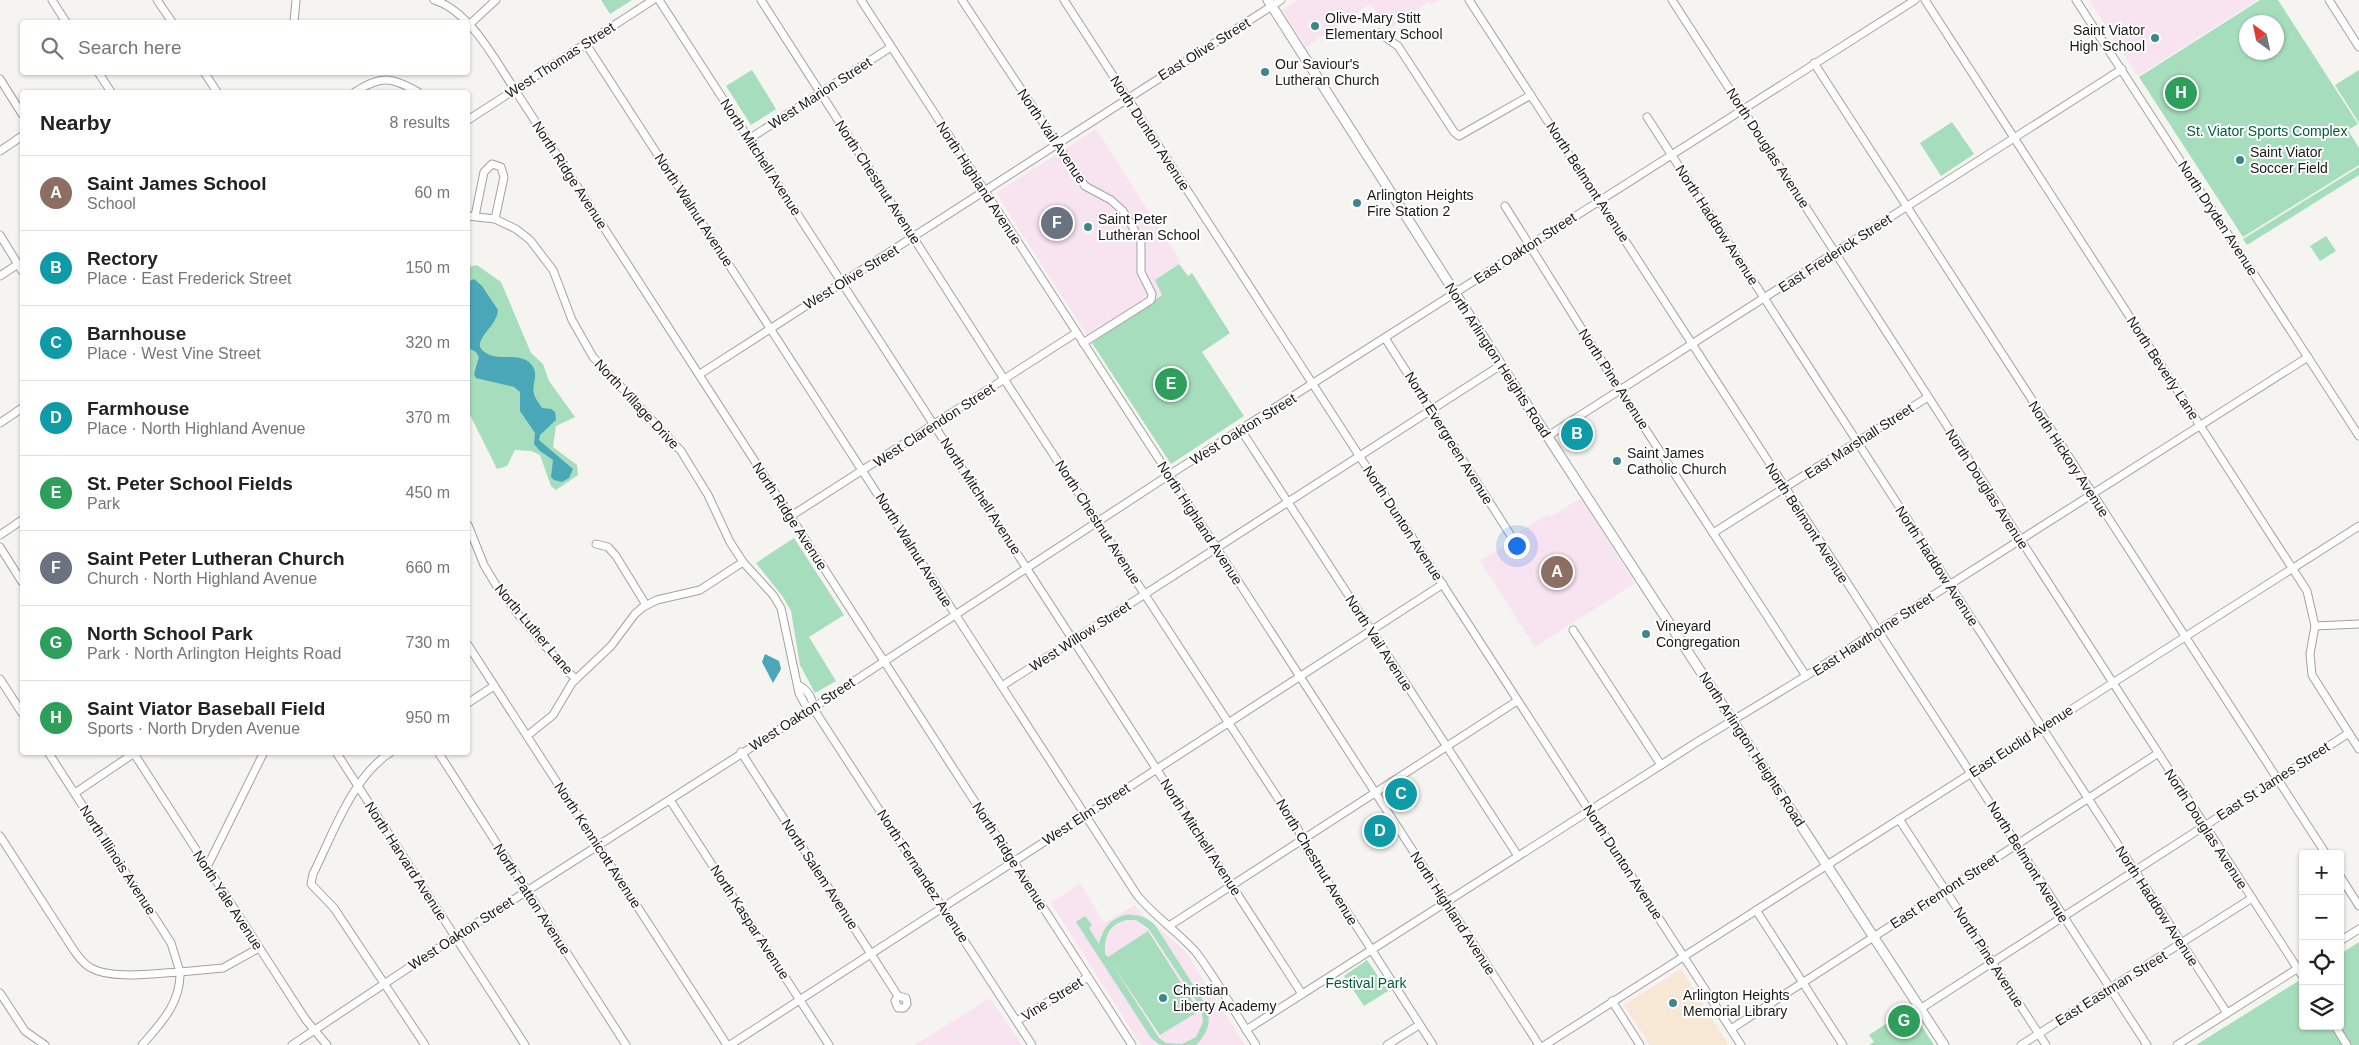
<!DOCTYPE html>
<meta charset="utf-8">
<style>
:root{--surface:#fff;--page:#f2f2f2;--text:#222;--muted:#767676;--line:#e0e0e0;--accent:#0f766e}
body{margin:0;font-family:Helvetica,sans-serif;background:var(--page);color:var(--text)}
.controls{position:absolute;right:15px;bottom:15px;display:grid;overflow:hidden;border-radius:5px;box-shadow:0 1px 4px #0004}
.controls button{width:45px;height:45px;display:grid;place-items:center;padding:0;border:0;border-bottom:1px solid var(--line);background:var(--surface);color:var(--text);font:25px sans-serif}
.compass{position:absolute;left:2239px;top:15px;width:45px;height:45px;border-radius:50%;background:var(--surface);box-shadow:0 1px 4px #0004;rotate:327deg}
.you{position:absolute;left:1516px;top:545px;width:18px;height:18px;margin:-12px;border:4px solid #fff;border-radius:50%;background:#1a73e8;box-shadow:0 0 0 8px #1a73e833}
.badge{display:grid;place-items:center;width:32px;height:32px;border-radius:50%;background:var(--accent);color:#fff;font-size:16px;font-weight:700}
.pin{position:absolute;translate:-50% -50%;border:2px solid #fff;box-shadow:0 1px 5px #0006}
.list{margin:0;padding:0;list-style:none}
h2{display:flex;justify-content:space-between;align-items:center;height:65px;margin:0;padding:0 20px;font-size:21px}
h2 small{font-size:16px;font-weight:400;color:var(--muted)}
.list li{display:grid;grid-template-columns:32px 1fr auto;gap:15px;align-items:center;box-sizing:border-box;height:75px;padding:0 20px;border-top:1px solid var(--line)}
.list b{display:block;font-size:19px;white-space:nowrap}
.list p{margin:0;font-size:16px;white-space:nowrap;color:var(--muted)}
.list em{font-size:16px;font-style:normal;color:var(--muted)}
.icon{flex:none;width:28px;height:28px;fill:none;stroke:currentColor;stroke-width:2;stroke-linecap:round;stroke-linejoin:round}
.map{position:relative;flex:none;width:2359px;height:1045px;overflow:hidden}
.search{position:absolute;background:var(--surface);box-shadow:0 1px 4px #0004;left:20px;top:20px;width:450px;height:55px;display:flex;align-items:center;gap:12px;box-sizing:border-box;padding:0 18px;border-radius:5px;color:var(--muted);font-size:19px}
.panel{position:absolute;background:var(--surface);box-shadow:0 1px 4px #0004;left:20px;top:90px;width:450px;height:665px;border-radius:5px}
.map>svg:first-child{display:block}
</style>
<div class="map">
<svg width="2359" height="1045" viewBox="0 0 2359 1045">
<rect width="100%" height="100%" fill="#f6f4f1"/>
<path fill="#f7e7d5" d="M1681,969L1729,1045H1650L1624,1005Z"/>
<g fill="#f8e3f1">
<path d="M1297,0H1439L1431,5L1428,2L1389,29L1370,4L1306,47L1282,10Z"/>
<path d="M2089,0H2257L2138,76Z"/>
<path d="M1096,129L1181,262L1155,280L1162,295L1092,343L996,193Z"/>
<path d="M1581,498L1635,583L1535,647L1480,561L1506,545L1508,547L1523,538L1519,532L1548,514L1550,517Z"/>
<path d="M1080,883L1104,923L1135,905L1143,915L1184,950L1245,1045H1141L1051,903Z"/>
<path d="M990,998L1022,1045H915Z"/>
</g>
<g fill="#a6ddbd" fill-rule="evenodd">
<path d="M601,0H632L610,14Z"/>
<path d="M2260,0H2278L2358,124L2348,130L2359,148V165L2243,237L2139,77ZM2276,22V52H2246V22Z"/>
<path d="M752,70L776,109L751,125L726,86Z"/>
<path d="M2359,70V123L2335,85Z"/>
<path d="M1952,122L1974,154L1941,176L1920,143Z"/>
<path d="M2359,167V175L2247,245L2243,239Z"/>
<path d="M2326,236L2336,251L2320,261L2310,246Z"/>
<path d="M1179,264L1188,276L1192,273L1230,333L1202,352L1244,416L1171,464L1092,343L1162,295L1155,280Z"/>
<path d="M477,265L501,282L531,353L543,364L549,381L575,417L556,426L553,447L577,465L578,475L556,490L551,486L540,455L531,451L515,450L507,466L497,469L468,411V267Z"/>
<path d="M794,538L844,615L809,637L836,681L815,693L800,665L791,611L783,597L756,563Z"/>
<path d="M1124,915C1136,914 1146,916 1155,925L1206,1005C1212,1020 1208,1034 1196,1045H1160L1151,1038L1076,922L1085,916L1092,925L1089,928L1099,944C1103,929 1108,921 1124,915ZM1127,920H1136L1148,928L1201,1008L1203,1022L1196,1037L1182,1044L1166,1043L1159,1038L1110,961L1160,1035L1199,1011L1148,931L1108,957L1105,954C1104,936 1109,924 1127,920Z"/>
<path d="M2359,942V1045H2196L2303,978V1026H2340V954Z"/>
<path d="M1367,960L1388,991L1364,1006L1344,976Z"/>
<path d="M1910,1008L1934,1045H1869L1874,1042L1869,1035Z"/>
</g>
<g fill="#49a7b8">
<path d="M474,279L482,286L498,310C497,325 478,336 480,347C492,366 517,349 531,364C540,374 531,384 534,394C535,399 540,404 542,408L551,409L555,412L556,420L540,435L539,440L573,469L569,478L562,482L554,480L551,477L553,460L540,451L534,444L535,433L520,411V392L514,387L476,378L474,374L479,357L476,352L468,348V282Z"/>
<path d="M765,654L779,661L781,669L773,683L762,662Z"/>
</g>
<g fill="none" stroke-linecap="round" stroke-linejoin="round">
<defs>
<g id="minor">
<path d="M52,0L66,22"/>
<path d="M157,0L172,22"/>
<path d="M434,0C470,11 495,60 515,90L1132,1045"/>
<path d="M659,0L1302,994"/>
<path d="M761,0L1004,379L1298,829L1304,845L1433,1045"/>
<path d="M861,0L1539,1045"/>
<path d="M962,0L1085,186L1111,200L1123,211L1141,241V272L1152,294L1151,300L1083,343"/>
<path d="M1064,0L1741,1045"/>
<path d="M1469,0L2147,1045"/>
<path d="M1672,0L2303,977"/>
<path d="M1925,0L2307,591L2315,626L2310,654L2312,675L2359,749"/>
<path d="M2076,0L2359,436"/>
<path d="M2329,0L2359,47"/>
<path d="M294,22L296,0"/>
<path d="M470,24L496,0"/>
<path d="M1379,33L1398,46L1454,132L1459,136L1531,95"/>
<path d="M586,44L1137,895C1154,916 1177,931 1195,951C1217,979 1236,1015 1256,1045"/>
<path d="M1814,63L2326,854"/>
<path d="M98,72L111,92"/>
<path d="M204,72L217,92"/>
<path d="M0,79L22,114"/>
<path d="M355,92C381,75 392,77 418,92"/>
<path d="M1647,117L2227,1013"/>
<path d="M468,120L653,0"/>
<path d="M749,139L891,47"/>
<path d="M0,151L22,136"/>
<path d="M1505,206L1620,390L1806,676"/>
<path d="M468,216L495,219L516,229L530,240L553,270L572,320L593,357L681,451L708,495L730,542L743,562L773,595L781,608L799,693L806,706L813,708"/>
<path d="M475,216L484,172L492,164L501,167L504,177L495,219"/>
<path d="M0,235L22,271"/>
<path d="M0,276L18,264"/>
<path d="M1385,338L1513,539"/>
<path d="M700,374L1281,0"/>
<path d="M0,423L22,408"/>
<path d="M1241,430L1518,856"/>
<path d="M1548,436L2122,69"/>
<path d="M791,516L1076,333"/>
<path d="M468,525L484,565L496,585L517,613L565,669L576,679"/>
<path d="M1713,533L1928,397"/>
<path d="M0,535L22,520"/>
<path d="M596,544L608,547L616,556L646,605"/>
<path d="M0,547L22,582"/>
<path d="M2315,626L2359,624"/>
<path d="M1573,630L1661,765"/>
<path d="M468,645L727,1045"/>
<path d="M0,679L22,713"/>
<path d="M798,685C807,689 813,698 813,708"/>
<path d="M1002,686L1501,365"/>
<path d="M468,703L494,686"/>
<path d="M813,708L1032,1045"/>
<path d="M527,736L553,715L572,683L611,646L635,614L643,607L657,600L700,590L743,562"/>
<path d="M133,752L306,1020L327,1045"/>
<path d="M336,752L525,1045"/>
<path d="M391,752C352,777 333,834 313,874L311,884L334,908L425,1045"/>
<path d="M438,752L626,1045"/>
<path d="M741,752L898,996L906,998L907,1004L904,1008H898L895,1001L898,996"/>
<path d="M75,793L133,754"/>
<path d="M670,800L829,1045"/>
<path d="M1899,819L2046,1045"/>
<path d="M0,836L73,949C78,956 83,964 91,968C113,980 155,973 180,972L171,943L48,752"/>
<path d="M207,867L264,752"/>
<path d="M2340,876L2359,906"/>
<path d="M1756,910L1843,1045"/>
<path d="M1169,926L1517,701"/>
<path d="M2340,941L2359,929"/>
<path d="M0,993L25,1031L45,1045"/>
<path d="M1612,1001L1640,1045"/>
<path d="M1920,1009L2349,733"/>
<path d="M1017,1021L1088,977"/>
<path d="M2335,1026L2347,1045"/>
<path d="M1731,1029L2157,754"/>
<path d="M1246,1030L1697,742L1806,676L2308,357"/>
<path d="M142,1045C161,1023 181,1003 180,972L223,968L259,948"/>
<path d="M292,1045L455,937L813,708L1169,475L1915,0"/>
<path d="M730,1045L1443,584"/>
<path d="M1387,1045L1419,1025"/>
<path d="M1545,1045L2359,526"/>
<path d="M2021,1045L2252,898"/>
<path d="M2177,1045L2303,965"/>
</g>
<path id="major" d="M1268,0L1501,365L1944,1045"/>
</defs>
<use href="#minor" stroke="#a4a2a0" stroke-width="9"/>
<use href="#major" stroke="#a4a2a0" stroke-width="11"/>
<use href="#minor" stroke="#fff" stroke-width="7"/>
<use href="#major" stroke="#fff" stroke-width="9"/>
</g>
<g fill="#3e868b" stroke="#fff" stroke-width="2">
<circle cx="1315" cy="26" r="5"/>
<circle cx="2155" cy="38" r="5"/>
<circle cx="1265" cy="72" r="5"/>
<circle cx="2240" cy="160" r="5"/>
<circle cx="1357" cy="203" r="5"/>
<circle cx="1088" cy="227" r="5"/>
<circle cx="1617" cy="461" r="5"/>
<circle cx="1646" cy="634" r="5"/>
<circle cx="1163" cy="998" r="5"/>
<circle cx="1673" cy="1003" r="5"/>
</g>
<g text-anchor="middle" stroke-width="4" stroke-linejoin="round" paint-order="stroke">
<g font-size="14" fill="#191918" stroke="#fff" text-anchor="start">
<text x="1325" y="23">Olive-Mary Stitt<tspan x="1325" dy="16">Elementary School</tspan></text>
<text x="2145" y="35" text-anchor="end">Saint Viator<tspan x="2145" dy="16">High School</tspan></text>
<text x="1275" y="69">Our Saviour's<tspan x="1275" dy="16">Lutheran Church</tspan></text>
<text x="2250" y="157">Saint Viator<tspan x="2250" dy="16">Soccer Field</tspan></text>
<text x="1367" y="200">Arlington Heights<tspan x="1367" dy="16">Fire Station 2</tspan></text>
<text x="1098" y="224">Saint Peter<tspan x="1098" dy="16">Lutheran School</tspan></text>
<text x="1627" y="458">Saint James<tspan x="1627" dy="16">Catholic Church</tspan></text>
<text x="1656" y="631">Vineyard<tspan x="1656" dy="16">Congregation</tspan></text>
<text x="1173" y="995">Christian<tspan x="1173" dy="16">Liberty Academy</tspan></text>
<text x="1683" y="1000">Arlington Heights<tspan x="1683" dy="16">Memorial Library</tspan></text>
</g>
<g font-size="14" fill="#191918" stroke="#fff">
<text transform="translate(1204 49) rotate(-32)" y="5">East Olive Street</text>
<text transform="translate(560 60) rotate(-33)" y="5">West Thomas Street</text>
<text transform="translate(820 93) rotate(-33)" y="5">West Marion Street</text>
<text transform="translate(1150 133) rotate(57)" y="5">North Dunton Avenue</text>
<text transform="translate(1052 136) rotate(56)" y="5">North Vail Avenue</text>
<text transform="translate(1768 148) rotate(57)" y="5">North Douglas Avenue</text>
<text transform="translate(761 157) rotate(57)" y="5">North Mitchell Avenue</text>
<text transform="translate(570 175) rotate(57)" y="5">North Ridge Avenue</text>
<text transform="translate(878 182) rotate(57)" y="5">North Chestnut Avenue</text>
<text transform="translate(1588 182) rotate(57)" y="5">North Belmont Avenue</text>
<text transform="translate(979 183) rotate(57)" y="5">North Highland Avenue</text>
<text transform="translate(694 210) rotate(57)" y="5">North Walnut Avenue</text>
<text transform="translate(2218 218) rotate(57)" y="5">North Dryden Avenue</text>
<text transform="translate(1717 225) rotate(57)" y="5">North Haddow Avenue</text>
<text transform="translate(1525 248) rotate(-33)" y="5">East Oakton Street</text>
<text transform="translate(1835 253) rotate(-33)" y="5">East Frederick Street</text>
<text transform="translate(851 277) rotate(-32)" y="5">West Olive Street</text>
<text transform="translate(1498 360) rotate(57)" y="5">North Arlington Heights Road</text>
<text transform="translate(2163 368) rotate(57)" y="5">North Beverly Lane</text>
<text transform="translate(1614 379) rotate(57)" y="5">North Pine Avenue</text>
<text transform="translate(637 404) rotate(47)" y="5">North Village Drive</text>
<text transform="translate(934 425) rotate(-33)" y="5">West Clarendon Street</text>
<text transform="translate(1243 429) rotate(-32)" y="5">West Oakton Street</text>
<text transform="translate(1449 438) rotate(58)" y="5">North Evergreen Avenue</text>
<text transform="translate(1859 441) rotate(-33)" y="5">East Marshall Street</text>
<text transform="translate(2069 459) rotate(57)" y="5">North Hickory Avenue</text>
<text transform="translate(1987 489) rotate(57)" y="5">North Douglas Avenue</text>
<text transform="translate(981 496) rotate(57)" y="5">North Mitchell Avenue</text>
<text transform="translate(790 516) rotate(57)" y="5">North Ridge Avenue</text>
<text transform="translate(1098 522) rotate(57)" y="5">North Chestnut Avenue</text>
<text transform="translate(1200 523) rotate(57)" y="5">North Highland Avenue</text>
<text transform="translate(1403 523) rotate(57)" y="5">North Dunton Avenue</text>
<text transform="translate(1807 523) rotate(57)" y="5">North Belmont Avenue</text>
<text transform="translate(914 550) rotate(58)" y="5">North Walnut Avenue</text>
<text transform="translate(1937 566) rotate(57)" y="5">North Haddow Avenue</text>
<text transform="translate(534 629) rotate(50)" y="5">North Luther Lane</text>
<text transform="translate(1873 634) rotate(-33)" y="5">East Hawthorne Street</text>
<text transform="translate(1080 636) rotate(-33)" y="5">West Willow Street</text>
<text transform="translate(1379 643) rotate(57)" y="5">North Vail Avenue</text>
<text transform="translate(802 714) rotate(-33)" y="5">West Oakton Street</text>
<text transform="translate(2021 741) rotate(-33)" y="5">East Euclid Avenue</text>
<text transform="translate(1752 749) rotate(57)" y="5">North Arlington Heights Road</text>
<text transform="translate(2273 781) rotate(-33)" y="5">East St James Street</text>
<text transform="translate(1086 814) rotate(-33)" y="5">West Elm Street</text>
<text transform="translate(2206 829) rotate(57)" y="5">North Douglas Avenue</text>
<text transform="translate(1201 837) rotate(57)" y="5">North Mitchell Avenue</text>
<text transform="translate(598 845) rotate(57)" y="5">North Kennicott Avenue</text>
<text transform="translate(1010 856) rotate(57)" y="5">North Ridge Avenue</text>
<text transform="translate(118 860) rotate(57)" y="5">North Illinois Avenue</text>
<text transform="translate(406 861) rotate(57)" y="5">North Harvard Avenue</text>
<text transform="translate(1317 862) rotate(59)" y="5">North Chestnut Avenue</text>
<text transform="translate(1623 862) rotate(57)" y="5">North Dunton Avenue</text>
<text transform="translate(2028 862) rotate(58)" y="5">North Belmont Avenue</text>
<text transform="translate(820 874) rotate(57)" y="5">North Salem Avenue</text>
<text transform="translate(923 876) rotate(57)" y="5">North Fernandez Avenue</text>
<text transform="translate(1944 891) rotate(-33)" y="5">East Fremont Street</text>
<text transform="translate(532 899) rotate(57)" y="5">North Patton Avenue</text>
<text transform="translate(228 900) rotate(57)" y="5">North Yale Avenue</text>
<text transform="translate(2157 906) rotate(57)" y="5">North Haddow Avenue</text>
<text transform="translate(1453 913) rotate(57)" y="5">North Highland Avenue</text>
<text transform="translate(750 922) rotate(57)" y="5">North Kaspar Avenue</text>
<text transform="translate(461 933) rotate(-33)" y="5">West Oakton Street</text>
<text transform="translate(1989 957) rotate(57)" y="5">North Pine Avenue</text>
<text transform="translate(2111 988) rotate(-32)" y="5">East Eastman Street</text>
<text transform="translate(1052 999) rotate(-32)" y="5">Vine Street</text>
</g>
<g font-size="14" fill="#005d3a" stroke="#fff">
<text x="2267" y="136">St. Viator Sports Complex</text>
<text x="1366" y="988">Festival Park</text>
</g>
</g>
</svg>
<div class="controls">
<button>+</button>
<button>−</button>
<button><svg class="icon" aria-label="locate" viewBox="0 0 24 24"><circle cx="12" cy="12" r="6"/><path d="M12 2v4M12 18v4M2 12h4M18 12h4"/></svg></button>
<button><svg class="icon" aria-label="layers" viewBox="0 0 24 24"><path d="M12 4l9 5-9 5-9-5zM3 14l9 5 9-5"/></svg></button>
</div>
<svg class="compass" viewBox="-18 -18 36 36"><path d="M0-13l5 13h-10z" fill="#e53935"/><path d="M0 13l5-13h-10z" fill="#767676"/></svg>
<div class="you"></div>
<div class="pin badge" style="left:1557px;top:572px;background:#8d6e63">A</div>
<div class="pin badge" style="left:1577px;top:434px;background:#0f9aa8">B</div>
<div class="pin badge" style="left:1401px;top:794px;background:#0f9aa8">C</div>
<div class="pin badge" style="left:1380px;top:831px;background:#0f9aa8">D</div>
<div class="pin badge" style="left:1171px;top:384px;background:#2e9e5b">E</div>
<div class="pin badge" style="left:1057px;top:223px;background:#6b7280">F</div>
<div class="pin badge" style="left:1904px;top:1021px;background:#2e9e5b">G</div>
<div class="pin badge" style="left:2181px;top:93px;background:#2e9e5b">H</div>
<div class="search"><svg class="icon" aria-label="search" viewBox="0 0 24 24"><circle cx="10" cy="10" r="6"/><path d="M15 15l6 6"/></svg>Search here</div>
<section class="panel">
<h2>Nearby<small>8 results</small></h2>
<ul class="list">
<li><span class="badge" style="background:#8d6e63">A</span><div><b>Saint James School</b><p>School</p></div><em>60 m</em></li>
<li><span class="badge" style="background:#0f9aa8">B</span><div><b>Rectory</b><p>Place · East Frederick Street</p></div><em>150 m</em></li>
<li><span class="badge" style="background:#0f9aa8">C</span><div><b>Barnhouse</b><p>Place · West Vine Street</p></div><em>320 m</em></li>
<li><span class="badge" style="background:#0f9aa8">D</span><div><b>Farmhouse</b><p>Place · North Highland Avenue</p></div><em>370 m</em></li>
<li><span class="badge" style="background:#2e9e5b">E</span><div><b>St. Peter School Fields</b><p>Park</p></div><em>450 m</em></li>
<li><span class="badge" style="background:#6b7280">F</span><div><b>Saint Peter Lutheran Church</b><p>Church · North Highland Avenue</p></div><em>660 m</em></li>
<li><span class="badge" style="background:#2e9e5b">G</span><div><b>North School Park</b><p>Park · North Arlington Heights Road</p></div><em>730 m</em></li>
<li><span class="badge" style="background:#2e9e5b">H</span><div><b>Saint Viator Baseball Field</b><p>Sports · North Dryden Avenue</p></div><em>950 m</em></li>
</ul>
</section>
</div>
